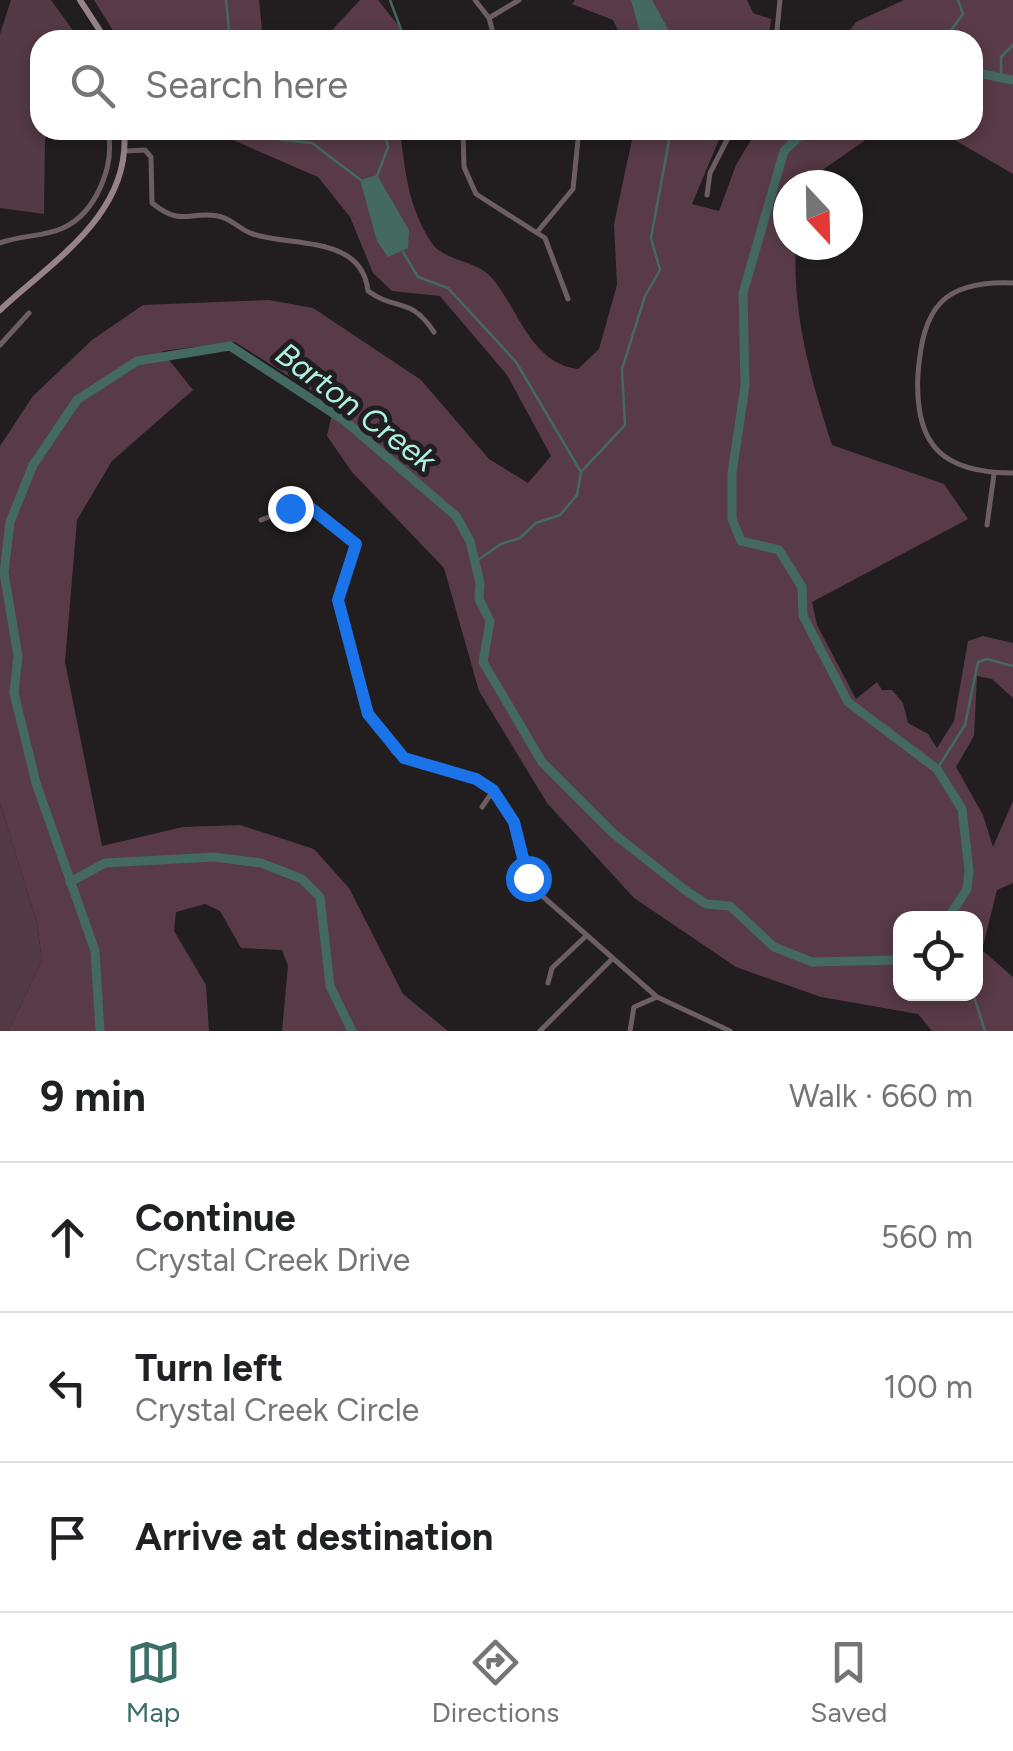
<!DOCTYPE html>
<meta charset="utf-8">
<style>
:root{--surface:#fff;--page:#f6f6f6;--text:#202124;--muted:#757577;--line:#e0e0e0;--accent:#3b6f68}
body{margin:0;font-family:Figtree,sans-serif;background:var(--page);color:var(--text)}
.controls{position:absolute;right:30px;bottom:30px;display:grid;overflow:hidden;border-radius:20px;box-shadow:0 5px 15px #0003}
.controls button{width:90px;height:90px;display:grid;place-items:center;padding:0;border:0;border-bottom:2px solid var(--line);background:var(--surface);color:var(--text);font:50px sans-serif}
.compass{position:absolute;left:773px;top:170px;width:90px;height:90px;border-radius:50%;background:var(--surface);box-shadow:0 5px 15px #0003;rotate:158deg}
.stop{position:absolute;width:30px;height:30px;margin:-22px;border:8px solid #1a73e8;border-radius:50%;background:#fff}
.stop.end{background:#1a73e8;border-color:#fff;box-shadow:0 2px 10px #0008}
.list{margin:0;padding:0;list-style:none}
h2{display:flex;justify-content:space-between;align-items:center;height:130px;margin:0;padding:0 40px;font-size:42px}
h2 small{font-size:32px;font-weight:400;color:var(--muted)}
.list li{display:grid;grid-template-columns:65px 1fr auto;gap:30px;align-items:center;box-sizing:border-box;height:150px;padding:0 40px;border-top:2px solid var(--line)}
.list b{display:block;font-size:38px;white-space:nowrap}
.list p{margin:0;font-size:32px;white-space:nowrap;color:var(--muted)}
.list em{font-size:32px;font-style:normal;color:var(--muted)}
.icon{flex:none;width:55px;height:55px;fill:none;stroke:currentColor;stroke-width:2;stroke-linecap:round;stroke-linejoin:round}
.map{position:relative;flex:none;width:1013px;height:1031px;overflow:hidden}
.search{position:absolute;background:var(--surface);box-shadow:0 5px 15px #0003;left:30px;right:30px;top:30px;height:110px;display:flex;align-items:center;gap:25px;box-sizing:border-box;padding:0 35px;border-radius:30px;color:var(--muted);font-size:38px}
.sheet{height:580px;background:var(--surface)}
nav{display:flex;justify-content:space-around;align-items:center;box-sizing:border-box;height:140px;border-top:2px solid var(--line);background:var(--surface);font-size:28px;color:var(--muted)}
nav a{display:grid;justify-items:center;gap:5px}
nav .on{color:var(--accent)}
.map>svg:first-child{display:block}
</style>
<div class="map">
<svg width="1013" height="1031" viewBox="0 0 1013 1031">
<rect width="100%" height="100%" fill="#221d1f"/>
<g fill="#533a44">
<path d="M11,0H51L80,40H40V130H52L45,139L44,214L0,208V34Z"/>
<path d="M0,803L37,923L42,961L8,1031H0Z"/>
</g>
<g fill="#583b47" fill-rule="evenodd">
<path d="M94,0H259L263,40H119Z"/>
<path d="M360,0H378L410,40H323Z"/>
<path d="M575,0H747L753,13L771,19L768,40H623L613,20L572,4Z"/>
<path d="M904,0H1013V174L941,132L874,134L801,185H788V245H796C792,314 811,379 832,445L944,484L968,519L812,602L817,625L856,699L877,682L882,690H892L903,703L908,723L928,734L937,748L954,721L968,641L983,636L1013,643V698L992,679L977,676L974,736L956,767L983,815L993,847L1013,801V883L997,890L982,950L1013,977V1031H932L918,1014L821,997L736,967L634,898L547,803L479,691L444,568L352,472L327,436L334,405L235,342L162,351L193,390L112,461L77,520L65,662L102,846L183,827L240,825L314,849L349,888L403,994L448,1031H282L288,966L282,950L241,948L220,911L205,904L176,912L174,931L206,985L209,1031H8L42,961L37,923L0,803V446L33,396L92,340L143,305L269,300L313,308L421,380L489,459L528,483L551,456L507,375L440,296L392,291L373,273L350,217L318,177L210,130H400C405,171 408,206 431,242C443,261 476,260 491,277C519,309 530,363 578,369L599,349L617,285L614,224L634,130H723L692,204L719,211L736,165L757,130H973V40H842L856,22ZM900,918H976V994H900Z"/>
</g>
<g fill="#446961">
<path d="M631,0H652L674,40H642Z"/>
<path d="M377,175L409,230L408,248L388,257L377,241L360,180Z"/>
</g>
<g fill="none" stroke-linecap="round" stroke-linejoin="round">
<g stroke="#446961" stroke-width="2.5">
<path d="M226,0L230,40"/>
<path d="M390,0L405,40"/>
<path d="M944,40L963,14L958,0"/>
<path d="M1001,76V57L1013,45"/>
<path d="M261,130L274,139L312,143L362,181"/>
<path d="M377,176L388,147L384,130"/>
<path d="M403,252L418,277L448,288L516,362L581,472"/>
<path d="M475,562L501,544L520,538L536,523L560,515L577,495L581,472L625,425L622,369L645,296L660,270L651,238L671,130"/>
<path d="M937,769L965,725L978,662L987,659L1013,666"/>
<path d="M973,994L985,1031"/>
</g>
<g stroke="#446961" stroke-width="9">
<path d="M973,72L1013,80"/>
<path d="M806,130L784,151L743,293L745,386L732,473V519L741,541L779,550L802,587L803,616L848,702L937,769L962,809L969,870L967,889L948,918"/>
<path d="M70,882L105,863L214,857L261,863L302,879L320,897L330,986L352,1031"/>
<path d="M100,1031L95,951L36,783L14,693L18,656L4,573L10,522L33,465L77,400L137,361L230,346L345,421L456,516L470,541L480,583L479,599L490,621L483,662L542,762L614,834L685,890L706,904L730,906L774,947L812,962L900,960"/>
</g>
<g stroke="#6c5e63" stroke-width="5">
<path d="M475,0L489,18L495,40"/>
<path d="M489,18L519,0"/>
<path d="M776,40L780,0"/>
<path d="M463,130L464,167L476,194L545,238L568,299"/>
<path d="M125,151L145,150L151,157L152,203C182,227 187,211 218,216C231,218 240,230 253,234C293,247 362,235 368,291C397,312 409,295 434,332"/>
<path d="M707,195L710,173L732,130"/>
<path d="M538,231L573,189L579,130"/>
<path d="M0,243C20,235 44,237 63,228C96,213 115,166 108,132"/>
<path d="M1013,283C942,280 923,308 918,374C914,446 943,473 1013,473"/>
<path d="M0,345L29,313"/>
<path d="M261,520C308,501 320,509 355,544L338,600L367,714L395,753L423,767L476,779L493,791L515,822L528,878L540,894L657,997L730,1031"/>
<path d="M987,525L994,474"/>
<path d="M482,807L493,791"/>
<path d="M548,983L552,968L585,937"/>
<path d="M540,1031L611,960"/>
<path d="M630,1031L634,1007L657,997"/>
</g>
<g stroke="#98828a" stroke-width="6">
<path d="M80,0L106,40"/>
<path d="M0,310C54,260 132,213 124,130"/>
</g>
</g>
<g fill="none" stroke-linecap="round" stroke-linejoin="round">
<path stroke="#1a73e8" stroke-width="12" d="M290,508L312,509L356,544L338,600L368,714L404,758L476,779L493,790L514,822L528,878"/>
</g>
<g text-anchor="middle" stroke-width="10" stroke-linejoin="round" paint-order="stroke">
<g font-size="32" font-style="italic" fill="#abf2e4" stroke="#221d1f">
<text transform="translate(356 407) rotate(37)" y="11">Barton Creek</text>
</g>
</g>
</svg>
<div class="controls">
<button><svg class="icon" aria-label="locate" viewBox="0 0 24 24"><circle cx="12" cy="12" r="6"/><path d="M12 2v4M12 18v4M2 12h4M18 12h4"/></svg></button>
</div>
<svg class="compass" viewBox="-18 -18 36 36"><path d="M0-13l5 13h-10z" fill="#e53935"/><path d="M0 13l5-13h-10z" fill="#757577"/></svg>
<div class="stop" style="left:528px;top:878px"></div>
<div class="stop end" style="left:290px;top:508px"></div>
<div class="search"><svg class="icon" aria-label="search" viewBox="0 0 24 24"><circle cx="10" cy="10" r="6"/><path d="M15 15l6 6"/></svg>Search here</div>
</div>
<section class="sheet">
<h2>9 min<small>Walk · 660 m</small></h2>
<ul class="list">
<li><svg class="icon" aria-label="ahead" viewBox="0 0 24 24"><path d="M12 20V5M6 11l6-6 6 6"/></svg><div><b>Continue</b><p>Crystal Creek Drive</p></div><em>560 m</em></li>
<li><svg class="icon" aria-label="left" viewBox="0 0 24 24"><path d="M17 20v-9H6M10 6l-5 5 5 5"/></svg><div><b>Turn left</b><p>Crystal Creek Circle</p></div><em>100 m</em></li>
<li><svg class="icon" aria-label="arrive" viewBox="0 0 24 24"><path d="M6 21V4h12l-3 4 3 4H6"/></svg><div><b>Arrive at destination</b></div></li>
</ul>
</section>
<nav>
<a class="on"><svg class="icon" aria-label="map" viewBox="0 0 24 24"><path d="M3 6l6-2 6 2 6-2v14l-6 2-6-2-6 2zM9 4v14M15 6v14"/></svg>Map</a>
<a><svg class="icon" aria-label="directions" viewBox="0 0 24 24"><path d="M12 3l9 9-9 9-9-9zM9 14v-3h6M13 9l2 2-2 2"/></svg>Directions</a>
<a><svg class="icon" aria-label="saved" viewBox="0 0 24 24"><path d="M7 4h10v16l-5-4-5 4z"/></svg>Saved</a>
</nav>
